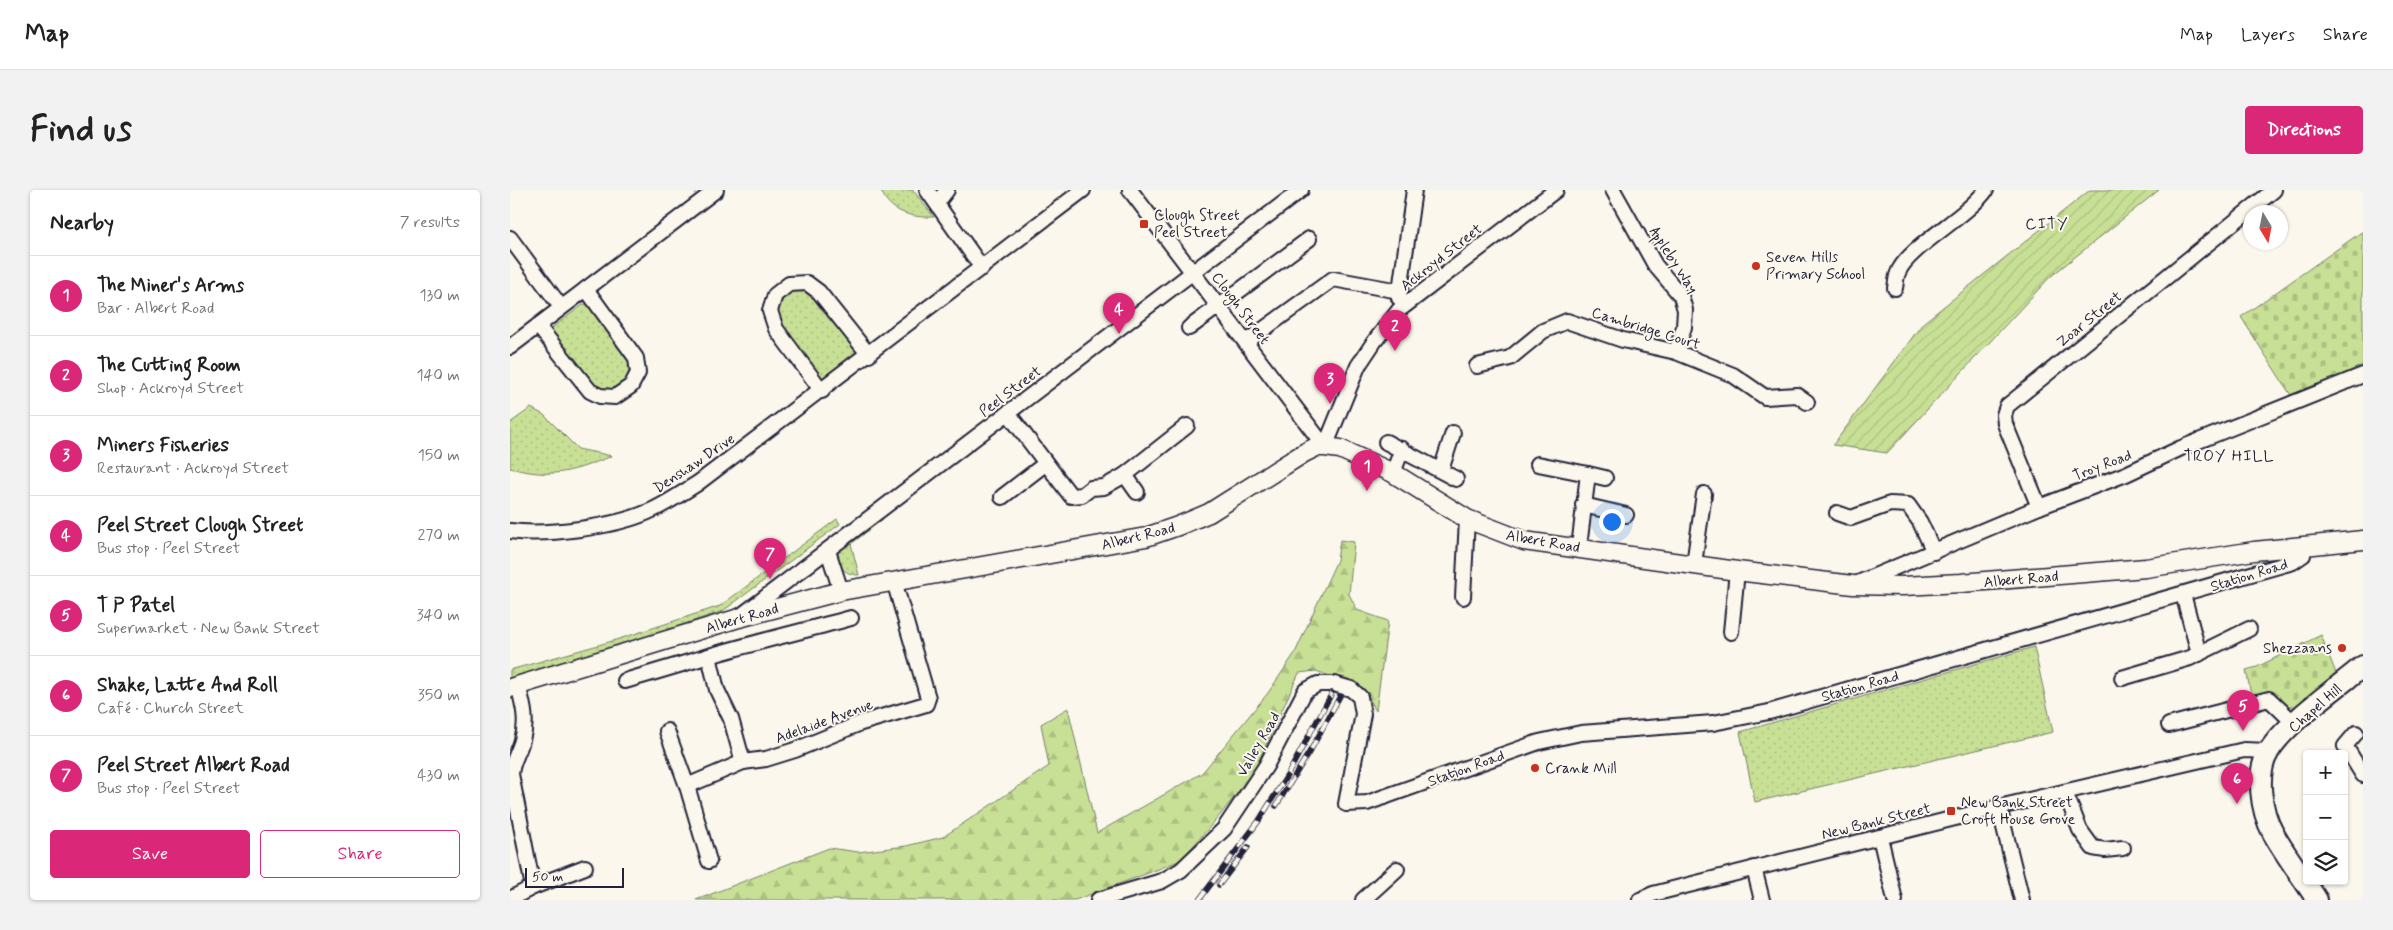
<!DOCTYPE html>
<meta charset="utf-8">
<style>
:root{--surface:#fff;--page:#f2f2f2;--text:#222;--muted:#767676;--line:#e0e0e0;--accent:#db2777}
body{margin:0;font-family:Mynerve,sans-serif;background:var(--page);color:var(--text)}
.controls{position:absolute;right:15px;bottom:15px;display:grid;overflow:hidden;border-radius:5px;box-shadow:0 1px 4px #0004}
.controls button{width:45px;height:45px;display:grid;place-items:center;padding:0;border:0;border-bottom:1px solid var(--line);background:var(--surface);color:var(--text);font:25px sans-serif}
.compass{position:absolute;left:1733px;top:15px;width:45px;height:45px;border-radius:50%;background:var(--surface);box-shadow:0 1px 4px #0004;rotate:170deg}
.scale{position:absolute;left:15px;bottom:12px;width:99px;box-sizing:border-box;padding-left:5px;border:2px solid #22223b;border-top:0;font-size:14px;line-height:18px;white-space:nowrap;color:#22223b;-webkit-text-stroke:4px #fbf7ec;paint-order:stroke}
.you{position:absolute;left:1101px;top:331px;width:18px;height:18px;margin:-12px;border:4px solid #fff;border-radius:50%;background:#1a73e8;box-shadow:0 0 0 8px #1a73e833}
.badge{display:grid;place-items:center;width:32px;height:32px;border-radius:50%;background:var(--accent);color:#fff;font-size:16px;font-weight:700}
.pin{position:absolute;translate:-50% -41px;filter:drop-shadow(0 1px 2px #0008)}
.pin::after{content:'';position:absolute;top:26px;width:18px;height:15px;background:inherit;clip-path:polygon(0 0,100% 0,50% 100%)}
.list{margin:0;padding:0;list-style:none}
h2{display:flex;justify-content:space-between;align-items:center;height:65px;margin:0;padding:0 20px;font-size:21px}
h2 small{font-size:16px;font-weight:400;color:var(--muted)}
.list li{display:grid;grid-template-columns:32px 1fr auto;gap:15px;align-items:center;box-sizing:border-box;height:80px;padding:0 20px;border-top:1px solid var(--line)}
.list b{display:block;font-size:19px;white-space:nowrap}
.list p{margin:0;font-size:16px;white-space:nowrap;color:var(--muted)}
.list em{font-size:16px;font-style:normal;color:var(--muted)}
.actions{display:flex;gap:10px;padding:15px 20px}
.actions a{flex:1;padding:11px 0;border:1px solid var(--accent);border-radius:5px;text-align:center;font-size:18px;color:var(--accent)}
.actions .main{background:var(--accent);color:#fff}
.icon{flex:none;width:28px;height:28px;fill:none;stroke:currentColor;stroke-width:2;stroke-linecap:round;stroke-linejoin:round}
.map{position:relative;flex:none;width:1853px;height:710px;overflow:hidden;border-radius:5px}
header{display:flex;align-items:center;gap:30px;box-sizing:border-box;height:70px;padding:0 25px;background:var(--surface);border-bottom:1px solid var(--line)}
header strong{font-size:24px}
nav{display:flex;gap:28px;margin-inline-start:auto;font-size:18px}
.intro{display:flex;align-items:center;justify-content:space-between;box-sizing:border-box;height:120px;padding:0 30px}
h1{margin:0;font-size:35px}
.button{padding:12px 22px;border-radius:5px;background:var(--accent);color:#fff;font-size:18px;font-weight:700}
main{display:flex;gap:30px;padding:0 30px}
aside{flex:1;background:var(--surface);border-radius:5px;box-shadow:0 1px 4px #0004}
.map>svg:first-child{display:block}
</style>
<header>
<strong>Map</strong>
<nav><a>Map</a><a>Layers</a><a>Share</a></nav>
</header>
<div class="intro"><h1>Find us</h1><a class="button">Directions</a></div>
<main>
<aside>
<h2>Nearby<small>7 results</small></h2>
<ul class="list">
<li><span class="badge">1</span><div><b>The Miner's Arms</b><p>Bar · Albert Road</p></div><em>130 m</em></li>
<li><span class="badge">2</span><div><b>The Cutting Room</b><p>Shop · Ackroyd Street</p></div><em>140 m</em></li>
<li><span class="badge">3</span><div><b>Miners Fisheries</b><p>Restaurant · Ackroyd Street</p></div><em>150 m</em></li>
<li><span class="badge">4</span><div><b>Peel Street Clough Street</b><p>Bus stop · Peel Street</p></div><em>270 m</em></li>
<li><span class="badge">5</span><div><b>T P Patel</b><p>Supermarket · New Bank Street</p></div><em>340 m</em></li>
<li><span class="badge">6</span><div><b>Shake, Latte And Roll</b><p>Café · Church Street</p></div><em>350 m</em></li>
<li><span class="badge">7</span><div><b>Peel Street Albert Road</b><p>Bus stop · Peel Street</p></div><em>430 m</em></li>
</ul>
<div class="actions"><a class="main">Save</a><a>Share</a></div>
</aside>
<div class="map">
<svg width="1853" height="710" viewBox="0 0 1853 710">
<defs>
<pattern id="grass-dots" width="8" height="8" patternUnits="userSpaceOnUse" patternTransform="scale(1.25)"><rect width="8" height="8" fill="#c8e095"/><path d="M2 2h.1M6 6h.1" fill="none" stroke="#acc081" stroke-width="1.8" stroke-linecap="round"/></pattern>
<pattern id="forest-firs" width="22" height="20" patternUnits="userSpaceOnUse" patternTransform="scale(1.25)"><rect width="22" height="20" fill="#c8e095"/><path d="M5 1l3.5 6h-7zM16 11l3.5 6h-7z" fill="#acc081"/></pattern>
<pattern id="cemetery-stones" width="16" height="16" patternUnits="userSpaceOnUse" patternTransform="scale(1.25)"><rect width="16" height="16" fill="#c8e095"/><path d="M2 7V4a2 2 0 0 1 4 0v3zM10 15v-3a2 2 0 0 1 4 0v3z" fill="#acc081"/></pattern>
<pattern id="garden-furrows" width="10" height="10" patternUnits="userSpaceOnUse" patternTransform="scale(1.25)"><rect width="10" height="10" fill="#c8e095"/><path d="M-1 1l2-2M0 10L10 0M9 11l2-2" fill="none" stroke="#acc081"/></pattern>
</defs>
<rect width="100%" height="100%" fill="#fbf7ec"/>
<filter id="ink" filterUnits="userSpaceOnUse"><feTurbulence type="fractalNoise" baseFrequency=".02" numOctaves="2"/><feDisplacementMap in="SourceGraphic" scale="10" xChannelSelector="R" yChannelSelector="G"/><feConvolveMatrix kernelMatrix="1 2 1 2 8 2 1 2 1" color-interpolation-filters="sRGB"/></filter>
<g filter="url(#ink)">
<g fill="url(#grass-dots)" stroke="#758168">
<path d="M371,0H403L424,27C403,28 379,23 371,0Z"/>
<path d="M297,93L359,165L312,200L266,139L265,105Z"/>
<path d="M74,114L80,115L119,169C123,192 103,207 82,196L42,141L43,137Z"/>
<path d="M21,218L34,225L68,259L102,266C62,282 42,289 0,278V233Z"/>
<path d="M370,325L373,329L341,354L349,385C333,385 324,373 329,358Z"/>
<path d="M327,329L330,334L213,421L106,457L0,488V480L106,450L210,416Z"/>
<path d="M1524,457L1543,542L1245,612L1230,542Z"/>
</g>
<path fill="url(#forest-firs)" stroke="#758168" d="M830,350L844,352L839,404L847,420L878,431L866,521L857,504L845,495L806,481L789,483L744,581L711,624L671,670L641,682L565,710H186L319,658L348,662L396,656L433,647L539,576L531,534L558,518L587,643L692,583L758,503L785,463L827,370Z"/>
<g fill="url(#cemetery-stones)" stroke="#758168">
<path d="M1853,41V175L1782,207L1731,127Z"/>
<path d="M1811,445L1829,491L1795,517L1743,514L1736,480L1747,477Z"/>
</g>
<path fill="url(#garden-furrows)" stroke="#758168" d="M1580,0H1649L1540,87L1377,263L1323,255L1413,133Z"/>
<g fill="none" stroke-linecap="round" stroke-linejoin="round">
<defs>
<g id="minor">
<path d="M417,0L472,78"/>
<path d="M620,0L815,257"/>
<path d="M1103,0L1145,75L1171,106L1175,120L1174,137L1166,162"/>
<path d="M427,13L437,0"/>
<path d="M0,48L51,117"/>
<path d="M1385,98C1386,93 1386,87 1388,83C1396,59 1457,27 1476,0"/>
<path d="M889,108L904,0"/>
<path d="M28,136L80,201L90,206L105,207L121,196L128,183L126,168L76,99"/>
<path d="M679,138L799,49"/>
<path d="M736,152L823,89L889,101"/>
<path d="M0,157L206,0"/>
<path d="M967,176L1000,168L1033,141L1057,131L1113,150L1166,162L1223,185L1255,207L1287,205L1297,212"/>
<path d="M312,201L266,139L260,121L265,105L279,94L297,93L309,102L359,165"/>
<path d="M498,223L561,306L572,305L581,298L594,297L615,285L677,236"/>
<path d="M876,252L946,289"/>
<path d="M815,257L848,176L864,152L889,120L1046,0"/>
<path d="M1028,274L1078,284L1069,357"/>
<path d="M931,280L943,243"/>
<path d="M883,283L892,259"/>
<path d="M1078,284L1095,288"/>
<path d="M615,285L627,302"/>
<path d="M492,307L535,274"/>
<path d="M1073,315L1116,325"/>
<path d="M1529,317L1495,234L1494,225L1497,216L1764,0"/>
<path d="M1327,323L1341,328L1380,314L1398,315L1410,332L1424,362"/>
<path d="M0,341C36,346 104,337 138,322C155,315 172,303 188,293L573,0"/>
<path d="M318,361L331,401"/>
<path d="M1184,374L1194,304"/>
<path d="M1348,393L1529,317L1616,284L1671,258L1853,185"/>
<path d="M1673,404L1689,464"/>
<path d="M953,407L957,329"/>
<path d="M232,425L791,0"/>
<path d="M1221,442L1227,381"/>
<path d="M199,466C246,452 293,441 341,428"/>
<path d="M1612,488L1680,468L1739,439"/>
<path d="M115,491L199,466L207,500L221,529L233,572"/>
<path d="M1659,535L1759,509L1784,533"/>
<path d="M157,541L177,596"/>
<path d="M1846,543L1835,556L1853,585"/>
<path d="M1555,602L1570,640L1583,658L1595,660L1613,658"/>
<path d="M1489,617L1512,710"/>
<path d="M1370,647L1385,710"/>
<path d="M199,671L177,596L233,572L256,569L285,560L351,533L416,514L418,508L384,391"/>
<path d="M1244,678L1252,710"/>
<path d="M23,697L75,677"/>
<path d="M0,709L23,697L1,584C2,571 9,562 12,550C18,531 13,514 8,495"/>
<path d="M588,710L652,691L671,680L714,639L756,576L795,501L808,494H824L841,499L850,507L853,524L836,614L857,613L1029,552L1071,543L1203,533L1259,522L1783,372L1793,365V356"/>
<path d="M853,710L887,679"/>
<path d="M1130,710L1143,704L1489,617L1734,560L1758,561"/>
</g>
<path id="tertiary" d="M0,498L229,428L331,401L636,347L668,336L699,323L794,263L806,257H815L830,259L883,283L957,329L1014,351L1227,381L1343,395L1393,396L1451,393L1636,378L1744,361L1853,350"/>
<path id="secondary" d="M1807,710C1793,688 1776,666 1763,643C1751,621 1745,583 1759,561C1776,533 1827,498 1853,476"/>
</defs>
<use href="#minor" stroke="#22223b" stroke-width="18"/>
<use href="#tertiary" stroke="#22223b" stroke-width="21"/>
<use href="#secondary" stroke="#22223b" stroke-width="24"/>
<use href="#minor" stroke="#fbf7ec" stroke-width="14"/>
<use href="#tertiary" stroke="#fbf7ec" stroke-width="18"/>
<use href="#secondary" stroke="#fbf7ec" stroke-width="20"/>
<defs>
<g id="rail">
<path d="M766,616L803,556L830,506"/>
<path d="M709,695L738,657"/>
<path d="M689,710L748,632L778,584L822,503"/>
</g>
</defs>
<use href="#rail" stroke="#22223b" stroke-width="5.5"/>
<use href="#rail" stroke="#fbf7ec" stroke-width="4" stroke-dasharray="11" stroke-linecap="butt"/>
</g>
</g>
<g fill="#c8321e" stroke="#fbf7ec" stroke-width="2">
<rect x="629" y="29" width="10" height="10" rx="2.5"/>
<circle cx="1246" cy="76" r="5"/>
<circle cx="1832" cy="458" r="5"/>
<circle cx="1025" cy="578" r="5"/>
<rect x="1436" y="616" width="10" height="10" rx="2.5"/>
</g>
<g text-anchor="middle" stroke-width="4" stroke-linejoin="round" paint-order="stroke">
<g font-size="15" fill="#22223b" stroke="#fbf7ec" text-anchor="start">
<text x="644" y="30">Clough Street<tspan x="644" dy="17">Peel Street</tspan></text>
<text x="1256" y="72">Seven Hills<tspan x="1256" dy="17">Primary School</tspan></text>
<text x="1822" y="463" text-anchor="end">Shezzaans</text>
<text x="1035" y="583">Crank Mill</text>
<text x="1451" y="617">New Bank Street<tspan x="1451" dy="17">Croft House Grove</tspan></text>
</g>
<g font-size="15" fill="#22223b" stroke="#fbf7ec">
<text transform="translate(931 67) rotate(-38)" y="5">Ackroyd Street</text>
<text transform="translate(1164 70) rotate(57)" y="5">Appleby Way</text>
<text transform="translate(731 118) rotate(53)" y="5">Clough Street</text>
<text transform="translate(1579 129) rotate(-39)" y="5">Zoar Street</text>
<text transform="translate(1136 138) rotate(17)" y="5">Cambridge Court</text>
<text transform="translate(500 201) rotate(-37)" y="5">Peel Street</text>
<text transform="translate(184 273) rotate(-34)" y="5">Denshaw Drive</text>
<text transform="translate(1592 275) rotate(-21)" y="5">Troy Road</text>
<text transform="translate(628 346) rotate(-14)" y="5">Albert Road</text>
<text transform="translate(1033 351) rotate(10)" y="5">Albert Road</text>
<text transform="translate(1739 385) rotate(-17)" y="5">Station Road</text>
<text transform="translate(1511 389) rotate(-5)" y="5">Albert Road</text>
<text transform="translate(232 428) rotate(-16)" y="5">Albert Road</text>
<text transform="translate(1350 496) rotate(-16)" y="5">Station Road</text>
<text transform="translate(1805 518) rotate(-41)" y="5">Chapel Hill</text>
<text transform="translate(314 531) rotate(-20)" y="5">Adelaide Avenue</text>
<text transform="translate(748 554) rotate(-60)" y="5">Valley Road</text>
<text transform="translate(956 578) rotate(-20)" y="5">Station Road</text>
<text transform="translate(1366 631) rotate(-14)" y="5">New Bank Street</text>
</g>
<g font-size="16" letter-spacing="1" fill="#22223b" stroke="#fbf7ec">
<text x="1537" y="39">CITY</text>
<text x="1719" y="271">TROY HILL</text>
</g>
</g>
</svg>
<div class="controls">
<button>+</button>
<button>−</button>
<button><svg class="icon" aria-label="layers" viewBox="0 0 24 24"><path d="M12 4l9 5-9 5-9-5zM3 14l9 5 9-5"/></svg></button>
</div>
<svg class="compass" viewBox="-18 -18 36 36"><path d="M0-13l5 13h-10z" fill="#e53935"/><path d="M0 13l5-13h-10z" fill="#767676"/></svg>
<div class="scale">50 m</div>
<div class="you"></div>
<div class="pin badge" style="left:857px;top:301px">1</div>
<div class="pin badge" style="left:885px;top:161px">2</div>
<div class="pin badge" style="left:820px;top:214px">3</div>
<div class="pin badge" style="left:609px;top:144px">4</div>
<div class="pin badge" style="left:1733px;top:541px">5</div>
<div class="pin badge" style="left:1727px;top:614px">6</div>
<div class="pin badge" style="left:260px;top:389px">7</div>
</div>
</main>
